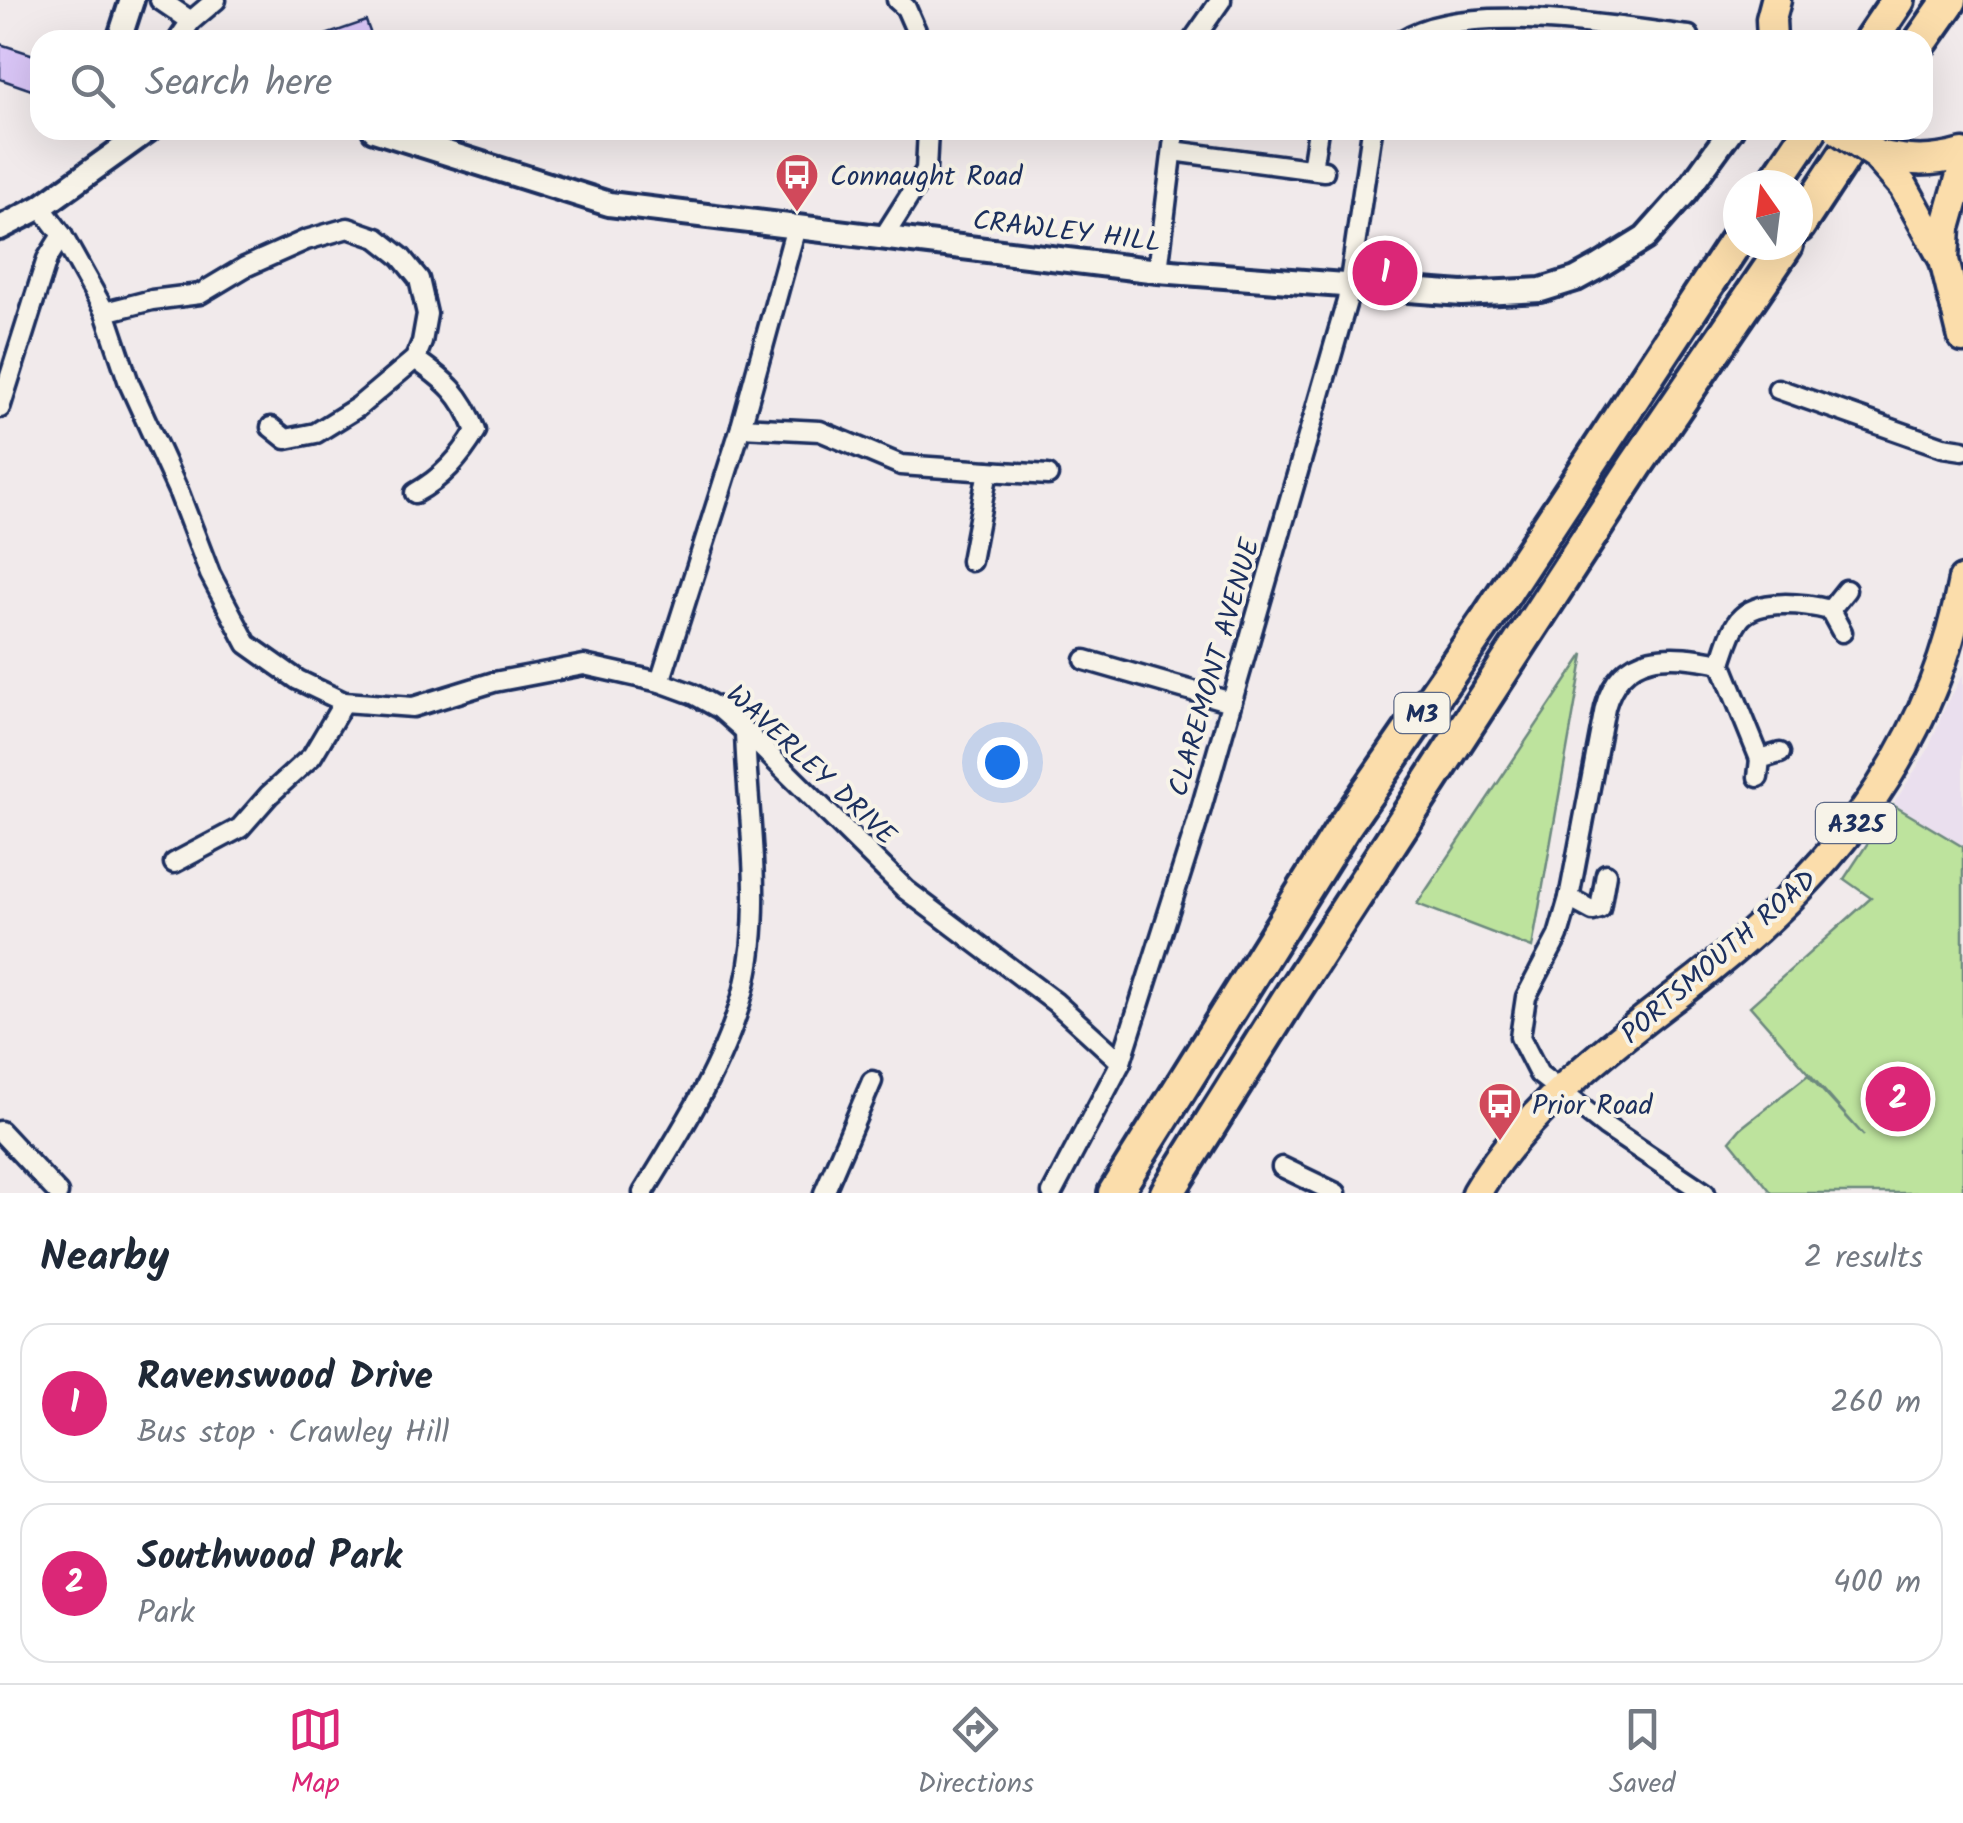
<!DOCTYPE html>
<meta charset="utf-8">
<style>
:root{--surface:#fff;--page:#f6f6f7;--text:#1f2937;--muted:#747a83;--line:#e0e1e3;--accent:#db2777}
body{margin:0;font-family:Kalam,sans-serif;background:var(--page);color:var(--text)}
.compass{position:absolute;left:1723px;top:170px;width:90px;height:90px;border-radius:50%;background:var(--surface);box-shadow:0 10px 40px #0002;rotate:346deg}
.you{position:absolute;left:1002px;top:762px;width:35px;height:35px;margin:-25px;border:8px solid #fff;border-radius:50%;background:#1a73e8;box-shadow:0 0 0 15px #1a73e833}
.badge{display:grid;place-items:center;width:65px;height:65px;border-radius:50%;background:var(--accent);color:#fff;font-size:32px;font-weight:700}
.pin{position:absolute;translate:-50% -50%;border:5px solid #fff;box-shadow:0 2px 10px #0006}
.list{margin:0;padding:0;list-style:none}
h2{display:flex;justify-content:space-between;align-items:center;height:130px;margin:0;padding:0 40px;font-size:42px}
h2 small{font-size:32px;font-weight:400;color:var(--muted)}
.list li{display:grid;grid-template-columns:65px 1fr auto;gap:30px;align-items:center;box-sizing:border-box;height:160px;margin:0 20px 20px;padding:0 20px;border:2px solid var(--line);border-radius:30px}
.list b{display:block;font-size:38px;white-space:nowrap}
.list p{margin:0;font-size:32px;white-space:nowrap;color:var(--muted)}
.list em{font-size:32px;font-style:normal;color:var(--muted)}
.icon{flex:none;width:55px;height:55px;fill:none;stroke:currentColor;stroke-width:2;stroke-linecap:round;stroke-linejoin:round}
.map{position:relative;flex:none;width:1963px;height:1193px;overflow:hidden}
.search{position:absolute;background:var(--surface);box-shadow:0 10px 40px #0002;left:30px;right:30px;top:30px;height:110px;display:flex;align-items:center;gap:25px;box-sizing:border-box;padding:0 35px;border-radius:30px;color:var(--muted);font-size:38px}
.sheet{height:490px;background:var(--surface)}
nav{display:flex;justify-content:space-around;align-items:center;box-sizing:border-box;height:140px;border-top:2px solid var(--line);background:var(--surface);font-size:28px;color:var(--muted)}
nav a{display:grid;justify-items:center;gap:5px}
nav .on{color:var(--accent)}
.map>svg:first-child{display:block}
</style>
<div class="map">
<svg width="1963" height="1193" viewBox="0 0 1963 1193">
<rect width="100%" height="100%" fill="#f1eaeb"/>
<filter id="ink" filterUnits="userSpaceOnUse"><feTurbulence type="fractalNoise" baseFrequency=".01" numOctaves="2"/><feDisplacementMap in="SourceGraphic" scale="20" xChannelSelector="R" yChannelSelector="G"/><feConvolveMatrix kernelMatrix="1 2 1 2 8 2 1 2 1" color-interpolation-filters="sRGB"/></filter>
<g filter="url(#ink)">
<path fill="#eadfee" d="M1963,675V847L1893,805L1928,750L1944,709Z"/>
<g fill="#bde39d" stroke="#6c897e" stroke-width="2.5">
<path d="M1584,654L1532,948L1417,904Z"/>
<path d="M1893,805L1963,847V1193H1772L1730,1141L1741,1128L1808,1075L1864,1136L1750,1006L1871,898L1844,879Z"/>
</g>
<g fill="#d9c5f6" stroke="#1b2f5e" stroke-width="2.5">
<path d="M366,21L373,40H317V38Z"/>
<path d="M0,44L40,57V93L0,79Z"/>
</g>
<g fill="none" stroke-linecap="round" stroke-linejoin="round">
<defs>
<g id="minor">
<path d="M160,0L191,21"/>
<path d="M897,0L906,8L920,40"/>
<path d="M178,40L191,21L216,0"/>
<path d="M1193,40L1221,0"/>
<path d="M1403,40C1463,0 1615,27 1689,36"/>
<path d="M1173,151L1324,171"/>
<path d="M1312,169L1318,130"/>
<path d="M41,207L62,235L105,312L129,383L179,493L210,574L247,644L298,680L344,702L413,707L494,682L584,665L660,682L693,694L720,709L745,731L906,890L1055,1002L1121,1062"/>
<path d="M883,238L926,170L928,130"/>
<path d="M1158,271L1175,130"/>
<path d="M105,312L152,300L200,294L245,267L306,240L348,228L377,238L401,257L419,279L427,314L422,342L415,359L358,407L316,433L286,439L271,427"/>
<path d="M1778,389L1943,447L1963,450"/>
<path d="M0,408L47,259L62,235"/>
<path d="M741,427L820,431L901,465L1048,475"/>
<path d="M415,493C442,478 460,458 476,431C462,394 446,381 415,359"/>
<path d="M971,561L988,471"/>
<path d="M1830,610L1842,632"/>
<path d="M1085,660L1231,702"/>
<path d="M1721,663L1760,759"/>
<path d="M660,682L741,427L796,227"/>
<path d="M1758,777L1760,759L1780,753"/>
<path d="M174,863L240,828L269,795L312,756L344,702"/>
<path d="M1569,898L1593,911L1600,909L1606,874"/>
<path d="M0,1131L58,1193"/>
<path d="M1282,1167L1336,1193"/>
<path d="M643,1193C681,1132 727,1059 744,989C765,904 747,816 745,731"/>
<path d="M824,1193L872,1081"/>
<path d="M1052,1193L1121,1062L1196,826L1347,301L1372,130"/>
<path d="M1705,1193L1605,1126L1539,1074L1520,1037L1526,997L1558,936L1569,898L1605,708C1621,648 1672,653 1721,663C1726,648 1730,632 1739,620C1757,597 1806,604 1830,610L1846,590"/>
</g>
<g id="tertiary">
<path d="M119,40L132,0"/>
<path d="M374,130L609,204L1158,271L1462,294L1541,290L1576,279L1598,267L1645,238L1686,192L1731,130"/>
<path d="M0,228L41,207L148,130"/>
</g>
<g id="primary">
<path d="M1772,40L1771,19L1776,0"/>
<path d="M1875,154L1903,186L1944,260L1963,338"/>
<path d="M1875,154C1906,162 1932,163 1963,154"/>
<path d="M1944,259L1946,228L1963,168"/>
<path d="M1476,1193C1523,1113 1609,1046 1682,991C1822,885 1931,757 1963,580"/>
</g>
<g id="motorway">
<path d="M1871,40L1898,0"/>
<path d="M1922,40L1950,0"/>
<path d="M1773,185L1810,130"/>
<path d="M1798,226L1861,130"/>
<path d="M1115,1193L1343,828L1488,618L1738,238"/>
<path d="M1167,1193L1288,1000L1636,465L1786,245"/>
</g>
</defs>
<use href="#minor" stroke="#1b2f5e" stroke-width="25"/>
<use href="#tertiary" stroke="#1b2f5e" stroke-width="30"/>
<use href="#primary" stroke="#1b2f5e" stroke-width="35"/>
<use href="#motorway" stroke="#1b2f5e" stroke-width="40"/>
<use href="#minor" stroke="#f7f3e8" stroke-width="18"/>
<use href="#tertiary" stroke="#f7f3e8" stroke-width="22"/>
<use href="#primary" stroke="#fbddab" stroke-width="28"/>
<use href="#motorway" stroke="#fbddab" stroke-width="32"/>
<defs>
<path id="primary-bridge" d="M1839,130L1875,154"/>
</defs>
<use href="#primary-bridge" stroke="#1b2f5e" stroke-width="35" stroke-linecap="butt"/>
<use href="#primary-bridge" stroke="#fbddab" stroke-width="28"/>
</g>
</g>
<defs>
<symbol id="bus-pin" viewBox="-11 -11 22 30"><path d="M0 17L-7.5 6A9.5 9.5 0 1 1 7.5 6Z" fill="#d1495b" stroke="#f7f3e8"/><path d="M-5-6H5V4H4V6H2V4H-2V6H-4V4H-5ZM-3.5-4V0h7V-4ZM-3.5 1.2v1.5H-2V1.2ZM2 1.2v1.5H3.5V1.2Z" fill="#fff"/></symbol>
</defs>
<g fill-rule="evenodd">
<use href="#bus-pin" x="772" y="150" width="50" height="68"/>
<use href="#bus-pin" x="1475" y="1079" width="50" height="68"/>
</g>
<g text-anchor="middle" stroke-width="8" stroke-linejoin="round" paint-order="stroke">
<g fill="#f7f3e8" stroke="#5d6a87" stroke-width="2.5">
<rect x="1394.5" y="693" width="55" height="40" rx="8"/>
<rect x="1816" y="803" width="80" height="40" rx="8"/>
</g>
<g font-size="25" font-weight="bold" fill="#1b2f5e">
<text x="1422" y="722">M3</text>
<text x="1856" y="832">A325</text>
</g>
<g font-size="28" fill="#1b2f5e" stroke="#f7f3e8" text-anchor="start">
<text x="830" y="185">Connaught Road</text>
<text x="1532" y="1114">Prior Road</text>
</g>
<g font-size="28" fill="#1b2f5e" stroke="#f7f3e8">
<text transform="translate(1067 230) rotate(7)" y="10">CRAWLEY HILL</text>
<text transform="translate(1213 667) rotate(-74)" y="10">CLAREMONT AVENUE</text>
<text transform="translate(812 764) rotate(43)" y="10">WAVERLEY DRIVE</text>
<text transform="translate(1718 956) rotate(-41)" y="10">PORTSMOUTH ROAD</text>
</g>
</g>
</svg>
<svg class="compass" viewBox="-18 -18 36 36"><path d="M0-13l5 13h-10z" fill="#e53935"/><path d="M0 13l5-13h-10z" fill="#747a83"/></svg>
<div class="you"></div>
<div class="pin badge" style="left:1385px;top:273px">1</div>
<div class="pin badge" style="left:1898px;top:1099px">2</div>
<div class="search"><svg class="icon" aria-label="search" viewBox="0 0 24 24"><circle cx="10" cy="10" r="6"/><path d="M15 15l6 6"/></svg>Search here</div>
</div>
<section class="sheet">
<h2>Nearby<small>2 results</small></h2>
<ul class="list">
<li><span class="badge">1</span><div><b>Ravenswood Drive</b><p>Bus stop · Crawley Hill</p></div><em>260 m</em></li>
<li><span class="badge">2</span><div><b>Southwood Park</b><p>Park</p></div><em>400 m</em></li>
</ul>
</section>
<nav>
<a class="on"><svg class="icon" aria-label="map" viewBox="0 0 24 24"><path d="M3 6l6-2 6 2 6-2v14l-6 2-6-2-6 2zM9 4v14M15 6v14"/></svg>Map</a>
<a><svg class="icon" aria-label="directions" viewBox="0 0 24 24"><path d="M12 3l9 9-9 9-9-9zM9 14v-3h6M13 9l2 2-2 2"/></svg>Directions</a>
<a><svg class="icon" aria-label="saved" viewBox="0 0 24 24"><path d="M7 4h10v16l-5-4-5 4z"/></svg>Saved</a>
</nav>
